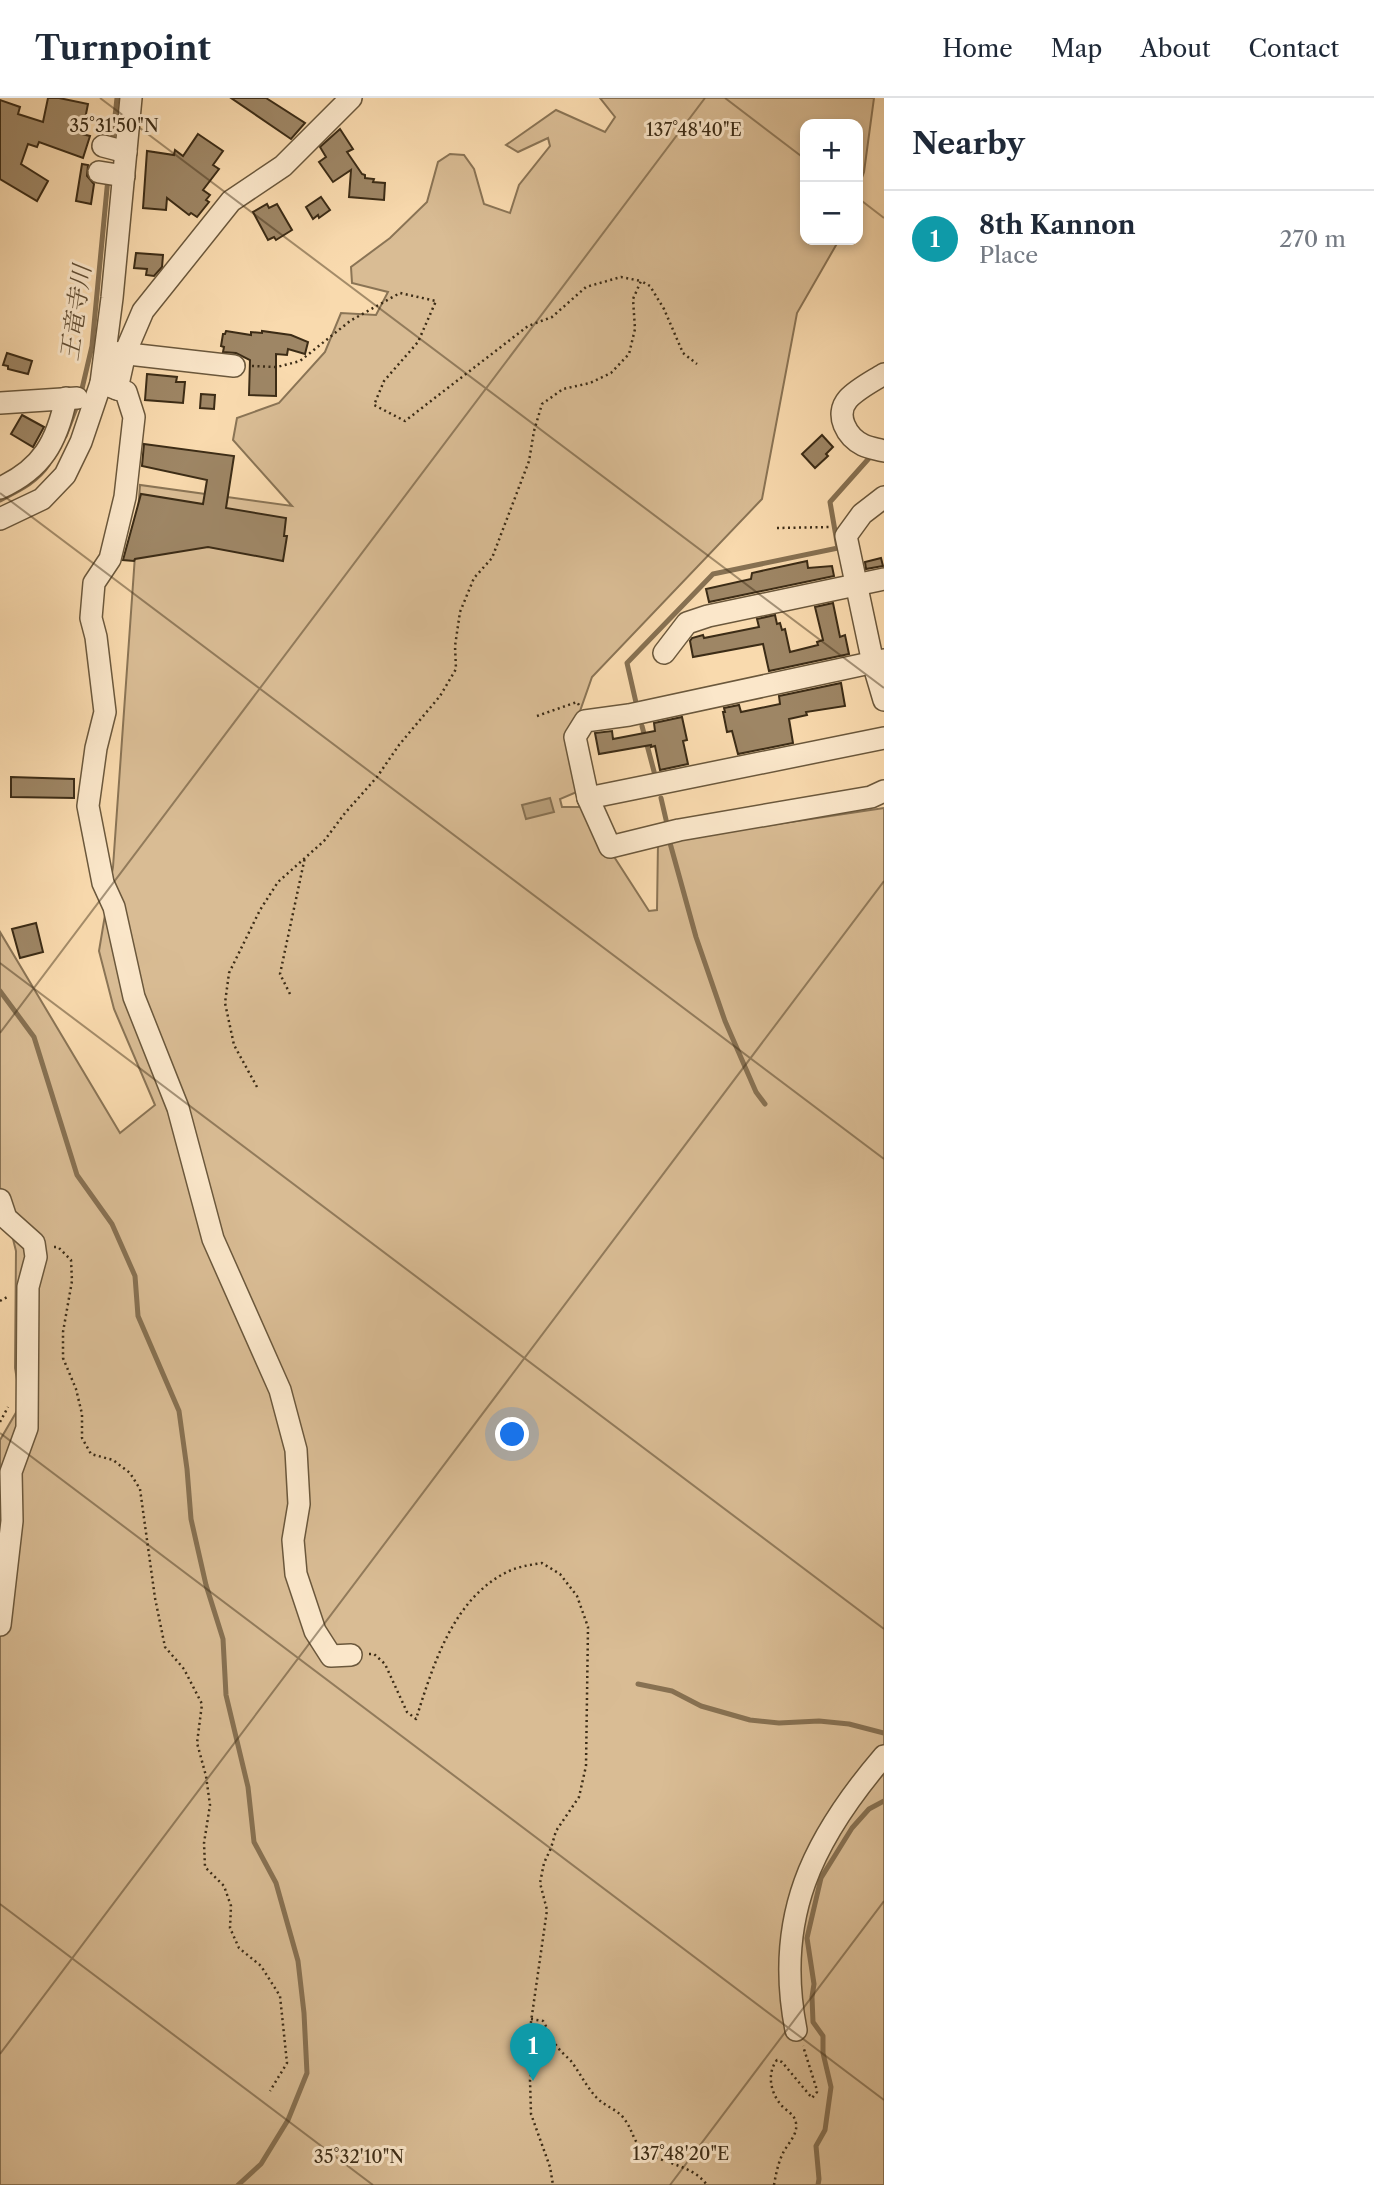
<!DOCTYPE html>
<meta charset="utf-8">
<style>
:root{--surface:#fff;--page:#f6f6f7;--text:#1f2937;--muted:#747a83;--line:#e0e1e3;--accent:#111827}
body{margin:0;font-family:"Libre Caslon Text","Noto Serif JP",serif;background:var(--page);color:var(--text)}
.controls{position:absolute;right:21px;top:21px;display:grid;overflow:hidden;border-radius:14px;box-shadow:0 4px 10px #0003}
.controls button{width:63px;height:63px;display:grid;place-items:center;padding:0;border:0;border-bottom:2px solid var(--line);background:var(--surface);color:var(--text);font:35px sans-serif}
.you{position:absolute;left:513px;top:1337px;width:24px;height:24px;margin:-18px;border:5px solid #fff;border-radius:50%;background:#1a73e8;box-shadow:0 0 0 10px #1a73e833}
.badge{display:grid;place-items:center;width:46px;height:46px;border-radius:50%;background:var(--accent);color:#fff;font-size:23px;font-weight:700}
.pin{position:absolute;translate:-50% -58px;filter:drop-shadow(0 2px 4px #0008)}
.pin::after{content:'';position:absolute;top:37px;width:24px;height:21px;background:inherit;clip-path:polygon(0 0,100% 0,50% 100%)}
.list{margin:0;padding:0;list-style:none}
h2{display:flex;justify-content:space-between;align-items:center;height:91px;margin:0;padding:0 28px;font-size:30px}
h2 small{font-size:23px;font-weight:400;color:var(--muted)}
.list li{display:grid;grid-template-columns:46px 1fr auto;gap:21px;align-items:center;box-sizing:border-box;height:98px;padding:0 28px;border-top:2px solid var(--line)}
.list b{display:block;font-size:26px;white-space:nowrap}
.list p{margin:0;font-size:23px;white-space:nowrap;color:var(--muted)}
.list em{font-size:23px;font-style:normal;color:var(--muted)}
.map{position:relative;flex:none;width:884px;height:2087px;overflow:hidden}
header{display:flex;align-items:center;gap:42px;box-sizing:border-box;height:98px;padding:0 35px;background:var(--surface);border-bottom:2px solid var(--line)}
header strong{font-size:33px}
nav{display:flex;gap:38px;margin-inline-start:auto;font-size:24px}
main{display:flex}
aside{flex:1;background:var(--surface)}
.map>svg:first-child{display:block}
</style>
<header>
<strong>Turnpoint</strong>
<nav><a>Home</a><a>Map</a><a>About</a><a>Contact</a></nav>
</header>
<main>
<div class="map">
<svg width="884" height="2087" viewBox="0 0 884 2087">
<rect width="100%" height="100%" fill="#f9daae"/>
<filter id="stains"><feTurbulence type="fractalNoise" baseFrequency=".00286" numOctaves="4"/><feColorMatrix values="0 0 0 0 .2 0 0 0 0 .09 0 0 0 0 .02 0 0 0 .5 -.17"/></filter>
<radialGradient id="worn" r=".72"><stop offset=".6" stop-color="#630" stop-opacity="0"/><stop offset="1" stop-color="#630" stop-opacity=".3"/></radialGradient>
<path fill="#d9bc94" stroke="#8a7455" stroke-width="2" d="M600,0H874L864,74L858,91V26H805V142H839L797,215L762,401L592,579L579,616V693L560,701L562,709H582L649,813L657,812L658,744L884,710V2087H0V1342L21,1306L15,1270L16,1153L0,1089V834L120,1035L155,1007L114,911L99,853L113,769L140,387L292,408L233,342L237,320L279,305L325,254L341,215L376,217L388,194L352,185L351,169L390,140L427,104L438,64L450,56L464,57L474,71L484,106L510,115L519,87L550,48L548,40L518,54L506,47L556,12L605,34L615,19Z"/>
<path fill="#b99f7a" stroke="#877152" stroke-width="2" d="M550,700L554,714L526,721L522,707Z"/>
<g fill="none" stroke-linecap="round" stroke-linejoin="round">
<g stroke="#877152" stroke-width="5">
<path d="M112,46L117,0"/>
<path d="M81,295L92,248L108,80"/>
<path d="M65,338L78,305"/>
<path d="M0,402C17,393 37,384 48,367"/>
<path d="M637,609L627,565L713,476L838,450L830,404L871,358"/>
<path d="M642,628L656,681"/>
<path d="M661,700L667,726"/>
<path d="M670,745L696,839L725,923L756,994L765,1006"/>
<path d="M0,893L34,939L77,1077L112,1126L135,1178L138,1218L179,1313L187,1371L191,1421L206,1487L223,1541L226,1597L248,1689L254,1744L276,1785L298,1863L304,1915L307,1975L288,2022L261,2066L238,2087"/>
<path d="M638,1586L672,1593L701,1608L750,1622L779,1625L819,1623L849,1626L884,1635"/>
<path d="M818,2087L819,2081L816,2048L825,2032L831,1989L823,1955V1938L813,1924L812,1899L814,1886L807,1840L821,1780L852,1730L869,1711L884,1703"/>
</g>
</g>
<g fill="#9e8665" stroke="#3c2c16" stroke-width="2">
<path d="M48,0H59L88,6L82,36L90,38L83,60L39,44L37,49L28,46L21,66L48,83L37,103L0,81V2L20,9L18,16L43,24Z"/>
<path d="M231,0H266L305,25L291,41Z"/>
<path d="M340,31L353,51L347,54L362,76L365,77V80L374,81L373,84L385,85L384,102L349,99L351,72L333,84L319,64L326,59L320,49Z"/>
<path d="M198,36L223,53L213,67L219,71L203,92L210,97L206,102L209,104L197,119L191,115L189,117L167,100L166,112L143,110L147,53L174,57L175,52L183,58Z"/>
<path d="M82,66L88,67L87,78L94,86L91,106L76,103Z"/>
<path d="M321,99L330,112L319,120L318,117L313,121L306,109Z"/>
<path d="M267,106L269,110L277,106L292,132L276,142L274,139L268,142L253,114Z"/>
<path d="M136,155L163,157L162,169L154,178L146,177L147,171L134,170Z"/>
<path d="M226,233L251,237V234L262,235V233L291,237L308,244L305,256L288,251L287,257L276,256V298L249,297L250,262L236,255L223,254L224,249L221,248L223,236H225Z"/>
<path d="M7,255L32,263L28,276L8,271V268L3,267Z"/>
<path d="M147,276L177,279L176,284H185L183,305L145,302Z"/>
<path d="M201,296L215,297L214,311L200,310Z"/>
<path d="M22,317L44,329L33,349L11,336Z"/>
<path d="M822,337L833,349L826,356L828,358L815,370L802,356Z"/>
<path d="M144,346L234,358L226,410L286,420L284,438H287L283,463L208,449L135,461L134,463L123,462L141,396L203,406L207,382L142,368Z"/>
<path d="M881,460L883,468L866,471L865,464Z"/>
<path d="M807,463L808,470L832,468L834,478L709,504L706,491L751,481L752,475Z"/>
<path d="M833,505L840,539L845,537L849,556L769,573L763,546L693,559L690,543L692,540L703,537L704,540L759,529L757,521L775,517L777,526L780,525L782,532L785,531L790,554L818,547L817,544L823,542L815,509Z"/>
<path d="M841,585L845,608L806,614L807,617L789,621L793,645L738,656L732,633L727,634L723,614H725L724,610L739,607L741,614L780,606L779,598Z"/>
<path d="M682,619L687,642L683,643L688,666L660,672L655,648L651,649V647L599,656L595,635L612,633L613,641L655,633L654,625Z"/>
<path d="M11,679L74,681V700L11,699Z"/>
<path d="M36,825L43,854L20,860L12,831Z"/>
</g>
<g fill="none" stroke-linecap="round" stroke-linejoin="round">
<defs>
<g id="minor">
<path d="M103,48L126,54"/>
<path d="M99,74L124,78"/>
<path d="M111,254L234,268"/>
<path d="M884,276C873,283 857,291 848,301C834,317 847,339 863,347C869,350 877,351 884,353"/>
<path d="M101,285L126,294L134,319L125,399L110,461L94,485L91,520L96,539L105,614L96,650L88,708L103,785L114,809L134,899L178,1010L213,1141L280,1292L296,1352L299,1406L293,1442L296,1476L315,1533L331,1558L351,1557"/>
<path d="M117,291L125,255L143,213L231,103L283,68L351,0"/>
<path d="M0,305L77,300"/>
<path d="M0,390C42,371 57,344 66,300"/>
<path d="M884,399L862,416L846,438L873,565L884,602"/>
<path d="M0,421L42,401L65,377L81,344L101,285L112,200L131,0"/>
<path d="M664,555L687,525L708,518L884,481"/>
<path d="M884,562L629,617L585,623L575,639L588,700L610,749L679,732L871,699L884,693"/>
<path d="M588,700L884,640"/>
<path d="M0,1102L6,1120L34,1145L36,1159L28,1189L27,1330L11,1374L12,1423L0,1527"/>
<path d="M796,1932C774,1820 812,1742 884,1658"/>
</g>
</defs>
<use href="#minor" stroke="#6b583c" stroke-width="24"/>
<g stroke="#3c2c16" stroke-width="2.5" stroke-dasharray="2 3.5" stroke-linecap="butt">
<path d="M252,268L277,269L300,263L350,223L400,195L436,203L418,244L384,283L374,307L405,323L528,228L552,219L586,189L621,179L641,183"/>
<path d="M777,430L830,429"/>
<path d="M537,618L577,604L579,607"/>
<path d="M290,896L280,876L305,759"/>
<path d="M257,989L234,947L225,905L229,875L260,812L278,784L324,743L345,715L377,679L399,647L440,598L456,571L455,548L460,514L474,480L492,460L529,363L534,333L542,306L563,291L590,285L611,275L629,256L635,231L633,201L641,183L650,188L664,211L683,255L697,266"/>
<path d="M54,1149H58L71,1162L72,1183L63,1234V1260L76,1291L82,1316V1340L91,1356L113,1362L130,1375L140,1391L155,1500L165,1549L184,1571L202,1606L197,1645L206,1678L210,1707L204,1745L205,1769L224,1788L231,1808L230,1830L239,1850L261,1868L280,1898L287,1965L270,1993"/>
<path d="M0,1203L9,1198"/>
<path d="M0,1324L8,1309"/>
<path d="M369,1556H374L385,1566L407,1614L416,1621C433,1568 452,1503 505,1475C516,1469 529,1467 542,1465L560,1476L577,1498L588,1529L586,1668L579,1699L556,1733L551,1750L544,1765L540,1785L547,1812L528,1945L534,1960L530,1982L531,2016L550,2069L553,2087"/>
<path d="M531,1921L543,1923C548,1931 551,1940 556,1947C560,1953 566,1958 571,1963C580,1975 586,1988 596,1999C605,2009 618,2011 625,2022C632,2031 633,2042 641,2050C661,2067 691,2065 707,2087"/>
<path d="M774,2087C776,2076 778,2065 783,2055C788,2045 798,2037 796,2025C795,2017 787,2013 782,2008C771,1996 766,1976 777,1962L782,1964L812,2000L817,1994L816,1989L803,1948"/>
</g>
<use href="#minor" stroke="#fbe7ca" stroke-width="21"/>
</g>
<path fill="none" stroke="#3c2c16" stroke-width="2" stroke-opacity="0.45" d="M100,0L884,590M725,0L805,61M858,100L884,120M0,395L884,1061M0,865L884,1531M0,935L705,0M0,1335L884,2002M0,1806L373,2087M0,1956L884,783M670,2087L884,1803"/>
<g text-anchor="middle" stroke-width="6" stroke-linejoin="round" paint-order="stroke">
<g font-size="24" font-style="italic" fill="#624e34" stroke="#fbe7ca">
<text transform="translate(76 215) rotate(-82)" y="8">王竜寺川</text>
</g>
</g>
<g font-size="18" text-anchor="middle" fill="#3c2c16" stroke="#fbe7ca" stroke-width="6" stroke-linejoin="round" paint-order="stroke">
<text x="114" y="34">35°31'50"N</text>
<text x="694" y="38">137°48'40"E</text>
<text x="681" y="2062">137°48'20"E</text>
<text x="359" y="2065">35°32'10"N</text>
</g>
<rect width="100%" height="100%" filter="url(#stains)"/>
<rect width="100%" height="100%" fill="url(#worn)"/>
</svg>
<div class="controls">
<button>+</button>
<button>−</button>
</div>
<div class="you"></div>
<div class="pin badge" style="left:533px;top:1983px;background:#0f9aa8">1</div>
</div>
<aside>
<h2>Nearby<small></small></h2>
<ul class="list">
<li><span class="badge" style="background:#0f9aa8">1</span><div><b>8th Kannon</b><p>Place</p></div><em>270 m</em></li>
</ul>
</aside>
</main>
